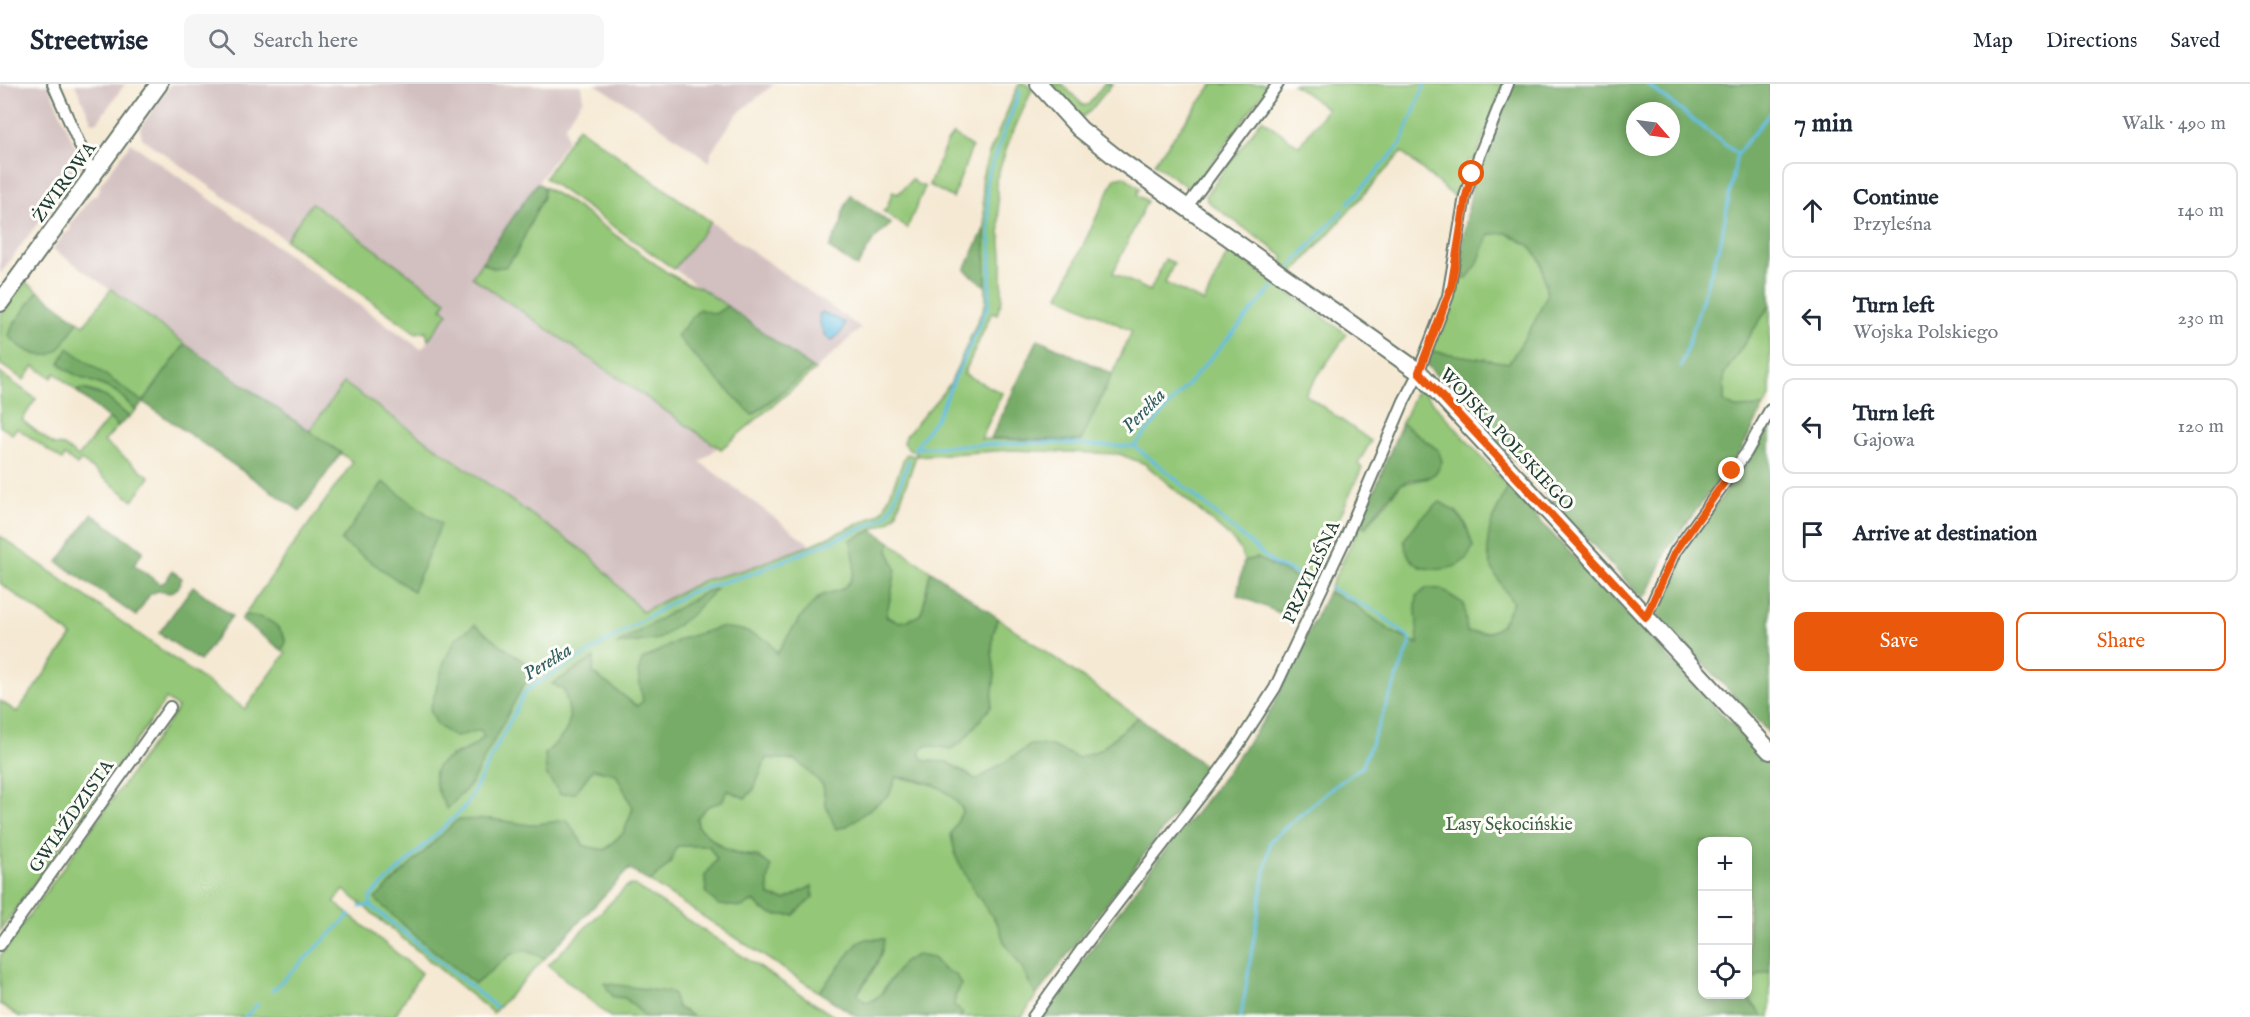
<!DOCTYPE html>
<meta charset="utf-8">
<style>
:root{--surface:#fff;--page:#f6f6f7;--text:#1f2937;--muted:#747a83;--line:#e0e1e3;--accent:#ea580c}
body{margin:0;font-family:"IM FELL English",serif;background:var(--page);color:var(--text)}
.controls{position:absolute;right:18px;bottom:18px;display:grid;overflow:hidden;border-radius:12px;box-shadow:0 3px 9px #0003}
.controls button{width:54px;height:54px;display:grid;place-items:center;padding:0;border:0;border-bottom:2px solid var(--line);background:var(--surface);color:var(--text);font:30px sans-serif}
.compass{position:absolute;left:1626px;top:18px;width:54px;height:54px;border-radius:50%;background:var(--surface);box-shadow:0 3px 9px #0003;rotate:118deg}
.stop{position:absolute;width:18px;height:18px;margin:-14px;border:4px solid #ea580c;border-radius:50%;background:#fff}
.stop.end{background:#ea580c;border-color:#fff;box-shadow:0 2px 6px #0008}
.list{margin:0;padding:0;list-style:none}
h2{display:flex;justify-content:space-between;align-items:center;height:78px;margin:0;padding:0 24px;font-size:26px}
h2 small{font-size:20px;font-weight:400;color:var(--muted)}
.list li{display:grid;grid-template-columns:39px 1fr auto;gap:18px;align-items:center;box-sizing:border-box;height:96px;margin:0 12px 12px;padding:0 12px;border:2px solid var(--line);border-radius:12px}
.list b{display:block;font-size:22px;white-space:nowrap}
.list p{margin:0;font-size:20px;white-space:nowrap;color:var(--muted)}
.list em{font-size:20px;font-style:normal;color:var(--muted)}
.actions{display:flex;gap:12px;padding:18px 24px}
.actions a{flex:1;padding:14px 0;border:2px solid var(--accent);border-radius:12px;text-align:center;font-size:21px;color:var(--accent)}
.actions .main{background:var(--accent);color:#fff}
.icon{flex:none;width:33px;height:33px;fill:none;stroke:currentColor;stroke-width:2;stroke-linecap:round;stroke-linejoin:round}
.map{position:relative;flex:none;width:1770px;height:933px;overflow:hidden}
header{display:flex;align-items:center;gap:36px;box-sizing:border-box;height:84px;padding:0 30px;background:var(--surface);border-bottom:2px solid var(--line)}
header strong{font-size:28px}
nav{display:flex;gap:33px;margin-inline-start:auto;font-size:21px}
.search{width:420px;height:54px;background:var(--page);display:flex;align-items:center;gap:15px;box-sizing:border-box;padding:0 21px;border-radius:12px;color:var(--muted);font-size:22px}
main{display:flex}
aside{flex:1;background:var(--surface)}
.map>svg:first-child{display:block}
</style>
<header>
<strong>Streetwise</strong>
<div class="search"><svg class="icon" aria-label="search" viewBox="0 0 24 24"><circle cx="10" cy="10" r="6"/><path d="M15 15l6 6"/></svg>Search here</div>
<nav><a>Map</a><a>Directions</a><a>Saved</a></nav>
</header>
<main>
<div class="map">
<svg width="1770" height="933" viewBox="0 0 1770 933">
<rect width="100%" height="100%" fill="#fdfcf7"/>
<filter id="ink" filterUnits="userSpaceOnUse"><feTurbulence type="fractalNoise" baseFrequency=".0167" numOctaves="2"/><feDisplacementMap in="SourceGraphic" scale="12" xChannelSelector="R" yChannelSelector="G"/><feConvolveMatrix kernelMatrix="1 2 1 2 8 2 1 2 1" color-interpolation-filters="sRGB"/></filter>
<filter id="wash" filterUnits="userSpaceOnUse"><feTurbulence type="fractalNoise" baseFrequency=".008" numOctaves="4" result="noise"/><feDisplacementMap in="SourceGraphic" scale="24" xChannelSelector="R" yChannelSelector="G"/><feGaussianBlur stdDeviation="1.35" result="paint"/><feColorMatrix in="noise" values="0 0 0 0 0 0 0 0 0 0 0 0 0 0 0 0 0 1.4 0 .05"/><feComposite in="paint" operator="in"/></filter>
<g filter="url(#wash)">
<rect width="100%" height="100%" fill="#f5e9d3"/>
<g fill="#d2bfc0">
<path d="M0,0H48L82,79L0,190Z"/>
<path d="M75,0H125L98,37L92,38Z"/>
<path d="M171,0L581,1L583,15L565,41L567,56L473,193L718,363L700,378L811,461L744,486L704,496L642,528L592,473L345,299L309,347L53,165L65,149H67L71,145L70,141L89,116L91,113L96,112L101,104L99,102L131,59L421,265L425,261L447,229L441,224L446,218L312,119L285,156L142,54L140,44Z"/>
<path d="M595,0H774L737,30L711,68L710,78L639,27Z"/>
<path d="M711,138L861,244L815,286L812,284L674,185Z"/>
</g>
<g fill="#94c778" stroke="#5a8256" stroke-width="1.5" fill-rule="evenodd">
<path d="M1019,0H1026L1032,6L1009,57L996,96L1002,171V216L997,230L992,228L964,290L1002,309L981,355L1081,357L1132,247L1059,212L1115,94L1124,92L1140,104L1137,111L1147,117L1113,189L1150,207L1165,175L1174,179L1165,199L1204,218L1229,166L1347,250L1305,310L1371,357L1358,380L1362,384L1309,500L1257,474L1244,477L1240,465L1230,453L1145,380L1119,370L1012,366L916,372L896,430L889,438L851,456C855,472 860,497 840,506C832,509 825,508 818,514C801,531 789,550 776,570L681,555L642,576L643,617L637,622L593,589L594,575L553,600L564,605C574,642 572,644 545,670L575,709L593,685L616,690L633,724L624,748L604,766L584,762L567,736L530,741L490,735L475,900L510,871L524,865L545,874L493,929L344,806L334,818L421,889L394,933H20L0,920V872L178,624L166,615L0,847V617L17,628L72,552L0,499V452L245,625L286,569L282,566L286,558C280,538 264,533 244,531L353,378L309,347L344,299L592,473L642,528L704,496L744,486L811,461L878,431L884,425L906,370L915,372L917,369L909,365L904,359L905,353L950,300L986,218L985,143L982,94L988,72ZM475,541L524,600L508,629L436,706L450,672L477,661L484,652L480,646L473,647Z"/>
<path d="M1048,0H1062L1083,21H1088L1104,0H1112L1090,27L1082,33Z"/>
<path d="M1213,0H1270L1194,103L1188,104L1154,79Z"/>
<path d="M1293,0H1504L1475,76L1468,77L1464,85L1468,89L1460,118L1402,68L1293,189L1283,181V172L1207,117L1206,111L1262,35L1299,62L1327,25Z"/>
<path d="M578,43L711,138L674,185L545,94Z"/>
<path d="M953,50L972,63L953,114L929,101L947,58Z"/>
<path d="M912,95L917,100L925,103L907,144L883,127L887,123L893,107L898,110Z"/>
<path d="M544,103L571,119L668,189L686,199L699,203L727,222L715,230L692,270L715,291L753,331L812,284L815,286L721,365L472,193L482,178L493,184L523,155L543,113Z"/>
<path d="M312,119L446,217L442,224L448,229L428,256L426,247L416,249L285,156Z"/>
<path d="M1507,149L1529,161L1541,177L1547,211L1534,239L1509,279L1430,267L1456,195L1477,181L1489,150Z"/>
<path d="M25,198L38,207L12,243L58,266L78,237L84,241L111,205L185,260L143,318L68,265L60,279C68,291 101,300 115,307C123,312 129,321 136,326L129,333C116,322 95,300 76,307L55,289L52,294L34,282L24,296L0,280V231Z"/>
<path d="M1770,221V312L1764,323L1735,324L1724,318V290Z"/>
<path d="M0,289L36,315L22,336L54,361L64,362L78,373L109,334L118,342L104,358L150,393L133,417L81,376L77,381L65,372L62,376L17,344L12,350L0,342Z"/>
<path d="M1417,305H1421L1508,403L1494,432L1493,486L1513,518C1500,546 1499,550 1467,548L1427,504L1417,512L1416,524L1419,560L1392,548L1352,519L1328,508L1360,441L1366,443L1401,400L1429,394L1438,366L1402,339ZM1455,426L1466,440L1473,463L1455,482L1433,485L1419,483Z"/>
<path d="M890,458L931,487C925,502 927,517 920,531C904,538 902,541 886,532C890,510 901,488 888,467Z"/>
<path d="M998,534L1138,633L1100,666L1078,674L1049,661H1031L977,696L947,678L925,677L919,671L923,664L929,661L938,664L967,653L977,638L991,623L995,590L992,569L993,550Z"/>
<path d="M766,674L796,676L823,701L826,722L896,693L936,701L953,711L963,726L951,750L956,773L999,842L1004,858L1021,882L1036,912L1022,933H962V928L954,922L955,913L961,901L956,891L944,886L933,874C921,880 903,884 893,893C881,903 885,914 865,918L857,911C868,893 884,877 883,855H867L858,859L819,908L650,798L670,779L677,762H709L717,775L705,792L706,809L742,823L754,817L763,827L813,813L812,803L785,816L769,812L768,799L759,772C728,770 721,763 698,743L697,734L708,722L722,718L727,706L745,714L754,705Z"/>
<path d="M631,801L636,802L835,933H694L677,923L625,914L646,933H610L548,881L626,803Z"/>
<path d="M1770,887V933H1764C1746,913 1735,896 1770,887Z"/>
</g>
<g fill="#77ac68" stroke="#4b744e" stroke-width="1.5" fill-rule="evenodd">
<path d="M1511,0H1770V221L1724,290V318L1735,324L1764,323L1741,366L1669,463L1648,509L1642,514L1427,281L1430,267L1509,279L1534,239L1547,211L1541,177L1529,161L1507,149L1489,150L1477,181L1467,194L1456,195L1474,92ZM1635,27H1671V63H1635Z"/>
<path d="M537,99L544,103L543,112L516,170L505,183L493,184L482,178Z"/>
<path d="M851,111L891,140L874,155L857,183L829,164L841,140L843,127Z"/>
<path d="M985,143L986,197L985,202L965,186Z"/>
<path d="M38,207L78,237C72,246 66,257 59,265C43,281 20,264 9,252L12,243Z"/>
<path d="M727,222L812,284L752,331C728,305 700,280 677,252L699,225L715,230Z"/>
<path d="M1038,255L1112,290L1081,357L991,354Z"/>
<path d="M185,260L341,369L300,427L143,318L136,326C128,321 123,312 115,307C101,299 68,292 60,279L68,264L143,318Z"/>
<path d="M83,305L106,313L129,333L118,342L76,307Z"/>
<path d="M1770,338V650L1656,529C1672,467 1719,423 1752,371C1759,360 1764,349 1770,338Z"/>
<path d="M1402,339L1438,366L1442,377C1433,404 1416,388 1400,401C1388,411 1374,431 1366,443L1360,441Z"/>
<path d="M383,398L441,440L413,507L341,457Z"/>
<path d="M1508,403L1770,681V887C1759,890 1753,892 1748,903V758H1702V910H1748V907L1749,917L1764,933H1041L1146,791L1216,703L1271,626L1328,508L1352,519L1392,548L1418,560L1416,524L1417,512L1427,504L1441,505L1464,520L1467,548C1499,551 1500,546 1513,518C1506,508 1498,497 1493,486C1479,455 1495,431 1508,403Z"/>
<path d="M1440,418C1463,430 1466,439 1473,463C1471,466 1469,472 1466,475C1452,489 1421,489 1410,474C1406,469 1405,461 1404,456L1419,436Z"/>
<path d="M92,430L143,467L134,481L161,500L166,497L172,487L182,494L178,504L170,509L158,507L150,510L136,532L58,478Z"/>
<path d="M873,446L890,458L888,467L896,485L886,533C902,541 904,538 920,531C927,517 925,502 931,487L998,534L993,550L992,569L995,590L991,623L961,659L950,665L928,661L923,664L919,671L925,677L947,678L977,696L1031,661H1049L1078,674L1100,666L1138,633L1209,685L1036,912L1021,882L1004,858L999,842L975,808L956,773L951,750L963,726C946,701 926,696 896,693L889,711L847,742L836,745L826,722L823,701L796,676L766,674L754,705L745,714L727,706L722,718L708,722L697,734L698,743C709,753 722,766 737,770C754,775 755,769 771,782L768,799L769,812L785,816L812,802L813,813L794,831C774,832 768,832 754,817L742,823L718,821L706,809L705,792L717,775L709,762H677L670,779L650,798L629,785L545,874L524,866L510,871L475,900L417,853L375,815L457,736L490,735L530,741L567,736L584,762L605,766L624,748L633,724L616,690L593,685L575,709L560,710L546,690L545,670C571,645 574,641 564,606L552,600L594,574L593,589L637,622L643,617L638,589L642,576L681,555L720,543L742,546L769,557L777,570C789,550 801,530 819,514C825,508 833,509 840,506C860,496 855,472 850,456Z"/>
<path d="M1257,474L1309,500L1292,534L1237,511L1244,477Z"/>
<path d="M193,502L232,532L200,577L159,549Z"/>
<path d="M716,505L692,530L659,555L616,561L705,508Z"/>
<path d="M244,531C264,532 280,538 286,558L282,566L241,536Z"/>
<path d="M475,541L541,591L524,600L470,701L447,725C411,664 462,682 484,652L480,646L455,653L437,641L430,626L444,578L456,554Z"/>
<path d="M866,855H884C882,877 868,892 857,910L865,918L874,916L882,909L903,878L917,871L933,874L944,886L956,891L961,901L955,913L954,922L962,928V933H857L819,908L858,859Z"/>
<path d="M604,899L673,909L677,923L694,933H646L625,914L613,913Z"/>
</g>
<path fill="#66bfe3" stroke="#427e8c" stroke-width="1.5" d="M822,228L845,239L843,246L832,257C822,252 820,241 819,231Z"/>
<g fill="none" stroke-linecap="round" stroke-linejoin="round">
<g stroke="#66bfe3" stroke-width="3">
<path d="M1647,0L1737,70L1770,29"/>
<path d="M1348,120L1401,60L1425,0"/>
<path d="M1289,184L1343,126"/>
<path d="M1681,283L1721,156L1737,70"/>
<path d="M1134,362L1165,386L1275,481L1318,498"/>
<path d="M916,364C964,361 1012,358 1060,359C1085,360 1108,363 1134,362L1273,203"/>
<path d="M914,366L938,331L989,220L991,169L986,96L1020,7"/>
<path d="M360,823L370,821"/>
<path d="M272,907L350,831"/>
<path d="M496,923L370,821L371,812L466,722L525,608L531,603L690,508L754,489L875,439L887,431L891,425L909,376"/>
<path d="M245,933L258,920"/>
<path d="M1241,933L1270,757L1332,704L1362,683L1411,558L1409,554L1377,528L1330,504"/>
</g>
</g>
</g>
<g filter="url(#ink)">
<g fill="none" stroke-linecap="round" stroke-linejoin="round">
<defs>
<g id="street">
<path d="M53,0L93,91"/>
<path d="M1186,124L1278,0"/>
<path d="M1646,533L1675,468L1746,369L1770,326"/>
<path d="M0,861L170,623"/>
<path d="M1033,933L1082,865L1216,692L1239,660L1275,604L1346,453L1404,317L1416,294L1448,212L1465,112L1472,90L1508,0"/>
</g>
<g id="secondary">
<path d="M1039,0L1080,45L1118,75L1419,288L1770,667"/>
<path d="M0,219L159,0"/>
</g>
</defs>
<use href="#street" stroke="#6a796c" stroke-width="14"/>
<use href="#secondary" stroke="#6a796c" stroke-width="20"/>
<use href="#street" stroke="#fff" stroke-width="10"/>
<use href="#secondary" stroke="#fff" stroke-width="16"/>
</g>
</g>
<g fill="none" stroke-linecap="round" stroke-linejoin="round" filter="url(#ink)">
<path stroke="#ea580c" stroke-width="8" d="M1472,90L1466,112L1451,204L1419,288L1646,533L1675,468L1732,387"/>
</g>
<g text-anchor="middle" stroke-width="6" stroke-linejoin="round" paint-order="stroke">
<g font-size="18" fill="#1f3d34" stroke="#fdfcf7">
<text transform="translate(64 98) rotate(-54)" y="6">ŻWIROWA</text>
<text transform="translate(1507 355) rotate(47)" y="6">WOJSKA POLSKIEGO</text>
<text transform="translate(1311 488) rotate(-65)" y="6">PRZYLEŚNA</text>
<text transform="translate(71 732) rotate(-55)" y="6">GWIAŹDZISTA</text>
</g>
<g font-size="18" fill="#3c6045" stroke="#fdfcf7">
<text x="1509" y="746">Lasy Sękocińskie</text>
</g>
<g font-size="20" font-style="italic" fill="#315e60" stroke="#fdfcf7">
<text transform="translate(1143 326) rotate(-46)" y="7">Perełka</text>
<text transform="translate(547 577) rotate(-32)" y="7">Perełka</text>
</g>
</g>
</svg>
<div class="controls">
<button>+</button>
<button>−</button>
<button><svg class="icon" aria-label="locate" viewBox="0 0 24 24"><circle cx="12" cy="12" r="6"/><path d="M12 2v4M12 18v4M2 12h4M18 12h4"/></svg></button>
</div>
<svg class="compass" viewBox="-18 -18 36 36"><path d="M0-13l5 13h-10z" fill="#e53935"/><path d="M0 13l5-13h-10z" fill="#747a83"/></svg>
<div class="stop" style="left:1472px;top:90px"></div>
<div class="stop end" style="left:1732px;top:387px"></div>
</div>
<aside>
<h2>7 min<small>Walk · 490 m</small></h2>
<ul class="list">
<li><svg class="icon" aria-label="ahead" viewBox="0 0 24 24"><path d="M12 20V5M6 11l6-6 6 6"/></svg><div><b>Continue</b><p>Przyleśna</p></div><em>140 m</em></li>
<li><svg class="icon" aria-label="left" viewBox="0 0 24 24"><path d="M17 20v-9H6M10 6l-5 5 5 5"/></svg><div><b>Turn left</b><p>Wojska Polskiego</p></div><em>230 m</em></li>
<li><svg class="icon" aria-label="left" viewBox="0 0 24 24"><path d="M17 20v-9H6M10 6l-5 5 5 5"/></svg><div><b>Turn left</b><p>Gajowa</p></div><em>120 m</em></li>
<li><svg class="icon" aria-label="arrive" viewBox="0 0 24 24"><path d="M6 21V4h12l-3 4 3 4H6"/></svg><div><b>Arrive at destination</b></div></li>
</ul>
<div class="actions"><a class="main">Save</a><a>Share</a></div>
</aside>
</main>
